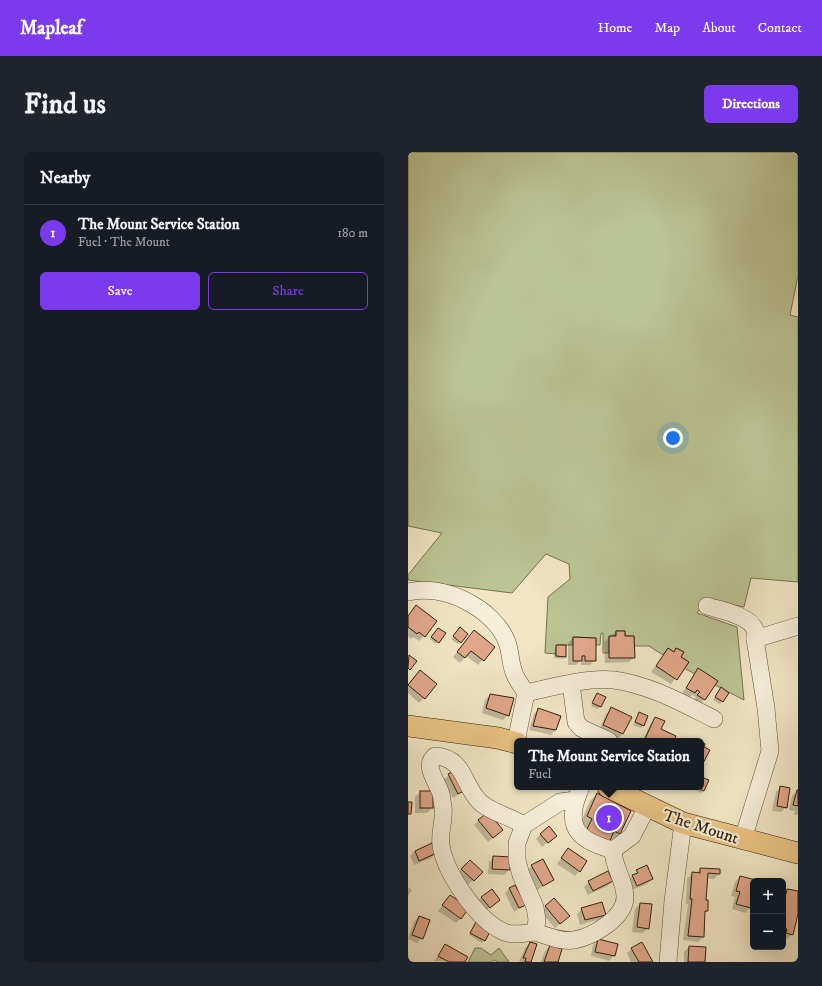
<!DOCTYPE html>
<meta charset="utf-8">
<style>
:root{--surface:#171b24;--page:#20242c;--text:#f1f3f6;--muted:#9ea1a6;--line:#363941;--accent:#7c3aed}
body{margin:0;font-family:"IM FELL DW Pica",serif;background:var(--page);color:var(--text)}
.controls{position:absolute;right:12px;bottom:12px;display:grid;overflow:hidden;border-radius:6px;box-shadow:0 4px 16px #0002}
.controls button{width:36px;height:36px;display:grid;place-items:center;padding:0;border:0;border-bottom:1px solid var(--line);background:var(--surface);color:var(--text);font:20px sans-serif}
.you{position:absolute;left:265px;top:286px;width:14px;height:14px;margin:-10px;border:3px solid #fff;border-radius:50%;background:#1a73e8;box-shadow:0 0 0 6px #1a73e833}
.badge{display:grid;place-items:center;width:26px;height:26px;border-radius:50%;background:var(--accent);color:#fff;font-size:13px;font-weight:700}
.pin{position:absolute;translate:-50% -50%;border:2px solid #fff;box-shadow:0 1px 4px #0006}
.popup{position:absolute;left:106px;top:586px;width:190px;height:52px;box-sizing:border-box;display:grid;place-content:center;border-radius:6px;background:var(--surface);filter:drop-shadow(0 1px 3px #0005);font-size:13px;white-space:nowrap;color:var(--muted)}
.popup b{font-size:15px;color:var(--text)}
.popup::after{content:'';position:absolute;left:50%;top:100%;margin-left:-8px;border:8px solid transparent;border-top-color:var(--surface)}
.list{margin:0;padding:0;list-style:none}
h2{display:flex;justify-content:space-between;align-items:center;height:52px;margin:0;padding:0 16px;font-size:17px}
h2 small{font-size:13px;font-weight:400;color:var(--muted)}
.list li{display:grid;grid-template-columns:26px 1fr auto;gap:12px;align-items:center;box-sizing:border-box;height:56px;padding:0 16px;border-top:1px solid var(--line)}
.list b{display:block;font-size:15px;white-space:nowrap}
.list p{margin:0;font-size:13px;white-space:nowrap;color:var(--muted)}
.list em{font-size:13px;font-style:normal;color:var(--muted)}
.actions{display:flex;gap:8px;padding:12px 16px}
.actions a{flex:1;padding:9px 0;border:1px solid var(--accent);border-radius:6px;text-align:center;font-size:14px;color:var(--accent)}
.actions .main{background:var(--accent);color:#fff}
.map{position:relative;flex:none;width:390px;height:810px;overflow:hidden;border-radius:6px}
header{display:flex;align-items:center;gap:24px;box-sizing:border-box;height:56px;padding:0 20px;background:var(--accent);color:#fff}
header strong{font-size:19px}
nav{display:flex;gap:22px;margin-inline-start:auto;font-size:14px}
.intro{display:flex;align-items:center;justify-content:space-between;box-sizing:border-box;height:96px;padding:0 24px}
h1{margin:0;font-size:28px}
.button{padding:10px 18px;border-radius:6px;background:var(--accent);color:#fff;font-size:14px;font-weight:700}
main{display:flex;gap:24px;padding:0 24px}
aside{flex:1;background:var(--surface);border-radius:6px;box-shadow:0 4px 16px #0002}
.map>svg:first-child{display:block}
</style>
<header>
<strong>Mapleaf</strong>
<nav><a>Home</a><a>Map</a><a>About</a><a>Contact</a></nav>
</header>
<div class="intro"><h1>Find us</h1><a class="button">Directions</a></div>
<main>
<aside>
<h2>Nearby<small></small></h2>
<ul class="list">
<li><span class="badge">1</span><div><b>The Mount Service Station</b><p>Fuel · The Mount</p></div><em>180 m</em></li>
</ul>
<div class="actions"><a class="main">Save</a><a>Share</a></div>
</aside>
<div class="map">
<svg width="390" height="810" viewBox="0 0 390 810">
<rect width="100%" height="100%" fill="#f0e5c4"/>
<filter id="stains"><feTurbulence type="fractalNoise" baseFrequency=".005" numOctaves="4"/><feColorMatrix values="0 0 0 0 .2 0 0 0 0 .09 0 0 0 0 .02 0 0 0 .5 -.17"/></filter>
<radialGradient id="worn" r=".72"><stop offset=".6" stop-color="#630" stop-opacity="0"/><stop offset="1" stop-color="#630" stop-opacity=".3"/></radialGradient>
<g fill="#bbc493" stroke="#77724e">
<path d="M0,0H390V124L382,163L390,165V430L343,426L336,455L298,447L289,461L329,475L336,548L307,533L310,529L287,522L276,516L281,510L273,505L276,500L269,496L266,500L260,496L255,503L241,494H226V484H217V479H208V484H201V501H195V481H193L192,493H188V486L165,485V493H149L148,502L137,501L140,445L162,427L161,412L138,402L104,441L0,428V423L34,381L0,374Z"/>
<path d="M67,796H73L83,803L91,796L101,810H90L86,808L84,810H60Z"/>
</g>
<g fill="#0003">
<path d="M8,454L16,484L11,489L5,485L3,487L0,484V464Z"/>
<path d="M30,477V490L28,492L22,487Z"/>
<path d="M50,479L52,490L50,492L43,487Z"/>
<path d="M66,480L86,495L70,513L58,504L52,511L45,505Z"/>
<path d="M208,480L216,485L226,505L221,510L197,511L196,490Z"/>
<path d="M165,486L187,508L182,513H173V508L168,513H160V491Z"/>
<path d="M149,494L157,504L155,507L146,506L147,496Z"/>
<path d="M260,497L265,500L269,497L272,505L279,510L263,532L243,520Z"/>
<path d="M291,518L309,529L292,553L285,549L288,545L284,543L281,546L274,541Z"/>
<path d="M12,519L16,546L11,551L0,541V532Z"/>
<path d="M311,539L320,541L312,552L305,548Z"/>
<path d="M189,542L197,545L190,557L183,554Z"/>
<path d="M82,543L100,563L95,568L74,561L77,548Z"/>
<path d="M131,557L148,578L143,583L121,578L126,562Z"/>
<path d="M203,557L222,566L214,582L210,587L191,578L198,562Z"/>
<path d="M231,561L239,564L233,576L225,573Z"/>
<path d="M248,566L252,578L265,589H234L243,571Z"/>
<path d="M45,620L55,639L45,646L35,628Z"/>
<path d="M293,626L296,638L293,641L286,637L287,635H293Z"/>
<path d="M373,635L378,655L373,660L364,659L368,640Z"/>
<path d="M389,639L390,662L389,663H386L387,659L381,658L384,644Z"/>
<path d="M12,640H24V656L19,661H7V645Z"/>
<path d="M189,642L212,681L204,689L170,688L172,672L182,649Z"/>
<path d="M71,668L89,683L80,690L66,673Z"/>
<path d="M133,682L143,688L134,695L128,687Z"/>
<path d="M24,692L28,701L23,706L6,713L2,704L7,699Z"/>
<path d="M160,697L171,719L167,724L149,712Z"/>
<path d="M86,705L101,718L96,723L80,722L81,710Z"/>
<path d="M62,709L73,720L60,733L49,722Z"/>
<path d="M124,714L145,728L129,738L119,719Z"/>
<path d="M293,717L311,722L306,727L298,726L297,749L299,759L296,761L295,785L290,790L275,788L280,752H278L279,726Z"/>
<path d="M228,719H229L244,727L239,732L224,738L220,729L228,720L231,726L230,719Z"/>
<path d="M332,725L348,729H345V746L342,756L337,761L324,757L327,745L323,744L327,730Z"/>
<path d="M204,729L199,734L180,743L176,735L181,730Z"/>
<path d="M0,735L4,738L0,744Z"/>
<path d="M102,736L117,752L106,760L97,741Z"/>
<path d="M380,738L390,740V760L384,782L379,787L375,786V742Z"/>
<path d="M42,744L53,766L48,771L30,759Z"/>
<path d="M74,745L91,748L76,760L69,750Z"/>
<path d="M146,747L156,768L147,776L133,760Z"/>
<path d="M232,752L243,753L240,776L235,781L224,780L227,757Z"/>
<path d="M174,757L197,762L192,767L172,773L169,762Z"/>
<path d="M11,765L14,786L9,791L0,787L6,770Z"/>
<path d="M68,771L76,788L74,791L61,783Z"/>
<path d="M190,788L206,804L201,809L183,804L185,793Z"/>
<path d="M122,791V810H111L117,796Z"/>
<path d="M37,794L56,810L26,809Z"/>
<path d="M142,794L148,810H133L137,799Z"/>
<path d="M281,795L296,810H276V800Z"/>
<path d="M224,797L244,810H223L219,801Z"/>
</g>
<g fill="#e0a789" stroke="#331f09">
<path d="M8,453L29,469L17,485L11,480L9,482L0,475V464Z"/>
<path d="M52,475L60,482L53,491L45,484Z"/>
<path d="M30,476L38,481L31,491L23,485Z"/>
<path d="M66,478L87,495L76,509L63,499L57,506L49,500Z"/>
<path d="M208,479H217V484H226L227,506H201V484H208Z"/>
<path d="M165,485L188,486V509H177V504H174V509H165Z"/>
<path d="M148,493H158V505L148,504Z"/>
<path d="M260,496L266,500L268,496L276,500L273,505L281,510L269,528L248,514Z"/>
<path d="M1,503L9,509L2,518L0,516Z"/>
<path d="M290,516L310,529L297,548L289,543L292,540L289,538L287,541L278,536Z"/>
<path d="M12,518L29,532L17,547L0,533Z"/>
<path d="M313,535L321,541L315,550L307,545Z"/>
<path d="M189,541L198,545L193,555L184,551Z"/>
<path d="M82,542L106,546L101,564L78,556Z"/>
<path d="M203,555L224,565L215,582L195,573Z"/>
<path d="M130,556L153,564L148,578L125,574Z"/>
<path d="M231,560L240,564L236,574L227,570Z"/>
<path d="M247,565L257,569L253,577L268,584L266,589H236Z"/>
<path d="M293,590L297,592L296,595L302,598L293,615Z"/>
<path d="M46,619L56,639L50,642L40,622Z"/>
<path d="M293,625L301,628L296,639L288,635H293Z"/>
<path d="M372,634L382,636L379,656L369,654Z"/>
<path d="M389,638H390V654L385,653Z"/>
<rect x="12" y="639" width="13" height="17"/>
<path d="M189,641L223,659L212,682L206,679L200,693L177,681L184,667L179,664Z"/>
<path d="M0,650H4L3,662H0Z"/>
<path d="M80,660L95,678L85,686L70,668Z"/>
<path d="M141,674L149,684L140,691L132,682Z"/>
<path d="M24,691L29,701L11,709L7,699Z"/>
<path d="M160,696L179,709L172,720L153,706Z"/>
<path d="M85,704L103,705L102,718L84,717Z"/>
<path d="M135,707L146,728L135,734L123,713Z"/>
<path d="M62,708L75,720L66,729L53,717Z"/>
<path d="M239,713L245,727L229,734L224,723L230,721L228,718Z"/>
<path d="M292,716L312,717V722L300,721L298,748H300V759H297L296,785L280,784L284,747H282L284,720L292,721Z"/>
<path d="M200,719L205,729L185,739L180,729Z"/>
<path d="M332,724L352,729H345L343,756L328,752L332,740L328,739Z"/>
<path d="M107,733L118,753L111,756L101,736Z"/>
<path d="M84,737L92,748L82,756L73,745Z"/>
<path d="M379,737L390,739V762L385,783L378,781L379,777L375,776V755Z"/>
<path d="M42,743L61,756L53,767L34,753Z"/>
<path d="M146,746L162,764L152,772L137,754Z"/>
<path d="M194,750L198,763L177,768L173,756Z"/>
<path d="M232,751L244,752L241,777L229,775Z"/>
<path d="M11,764L22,768L15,787L4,783Z"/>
<path d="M68,770L83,778L77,789L62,781Z"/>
<path d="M190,787L210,792L207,804L187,800Z"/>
<path d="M122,790L129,792L123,810H117L118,806H115Z"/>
<path d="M234,790L245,810H231L223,796Z"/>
<path d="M37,792L60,805L57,810H41L30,804Z"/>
<path d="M142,793L154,797L150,810H136Z"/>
<path d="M281,794L298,795L297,810H280Z"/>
</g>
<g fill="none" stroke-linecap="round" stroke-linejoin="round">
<defs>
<g id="minor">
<path d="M0,440C35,431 86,456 99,490C103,501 102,513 107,523C110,530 115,536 118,541L108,590"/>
<path d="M299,454C312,458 342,463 347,478C347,480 347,484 347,487"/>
<path d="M163,532L168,570L173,576L201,589"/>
<path d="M118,541C144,535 180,525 206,528C242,533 274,551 306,567"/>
<path d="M173,635C156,673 167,688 205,698L224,684L239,655"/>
<path d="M116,673C103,665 79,659 70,648C54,630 56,606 27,604C15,614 29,629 33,642C34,646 34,650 35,654C37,667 31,680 33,693C37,721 70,769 96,780C106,784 117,781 127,780L129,768L127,755L113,723L109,708V691L116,673L152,650L167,648"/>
<path d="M335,687L362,599L358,556L347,487L390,474"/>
<path d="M127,780C139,784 153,790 166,788C184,785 217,766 217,745C217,728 205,715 205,698"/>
<path d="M260,810L265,749L275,671"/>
</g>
<g id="major">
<path d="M0,574L90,586L109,591"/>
<path d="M200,635L275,671L390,701"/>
</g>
</defs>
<use href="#minor" stroke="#625038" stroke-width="18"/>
<use href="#major" stroke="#331f09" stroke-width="22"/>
<use href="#minor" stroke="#f5eed9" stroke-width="17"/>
<use href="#major" stroke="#e8c282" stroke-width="21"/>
</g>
<g text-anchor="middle" stroke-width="4" stroke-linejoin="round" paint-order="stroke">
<g font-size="17" fill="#331f09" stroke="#f5eed9">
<text transform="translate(293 674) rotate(18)" y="6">The Mount</text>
</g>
</g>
<rect width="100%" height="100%" filter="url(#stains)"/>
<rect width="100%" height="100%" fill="url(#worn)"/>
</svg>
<div class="controls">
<button>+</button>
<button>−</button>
</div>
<div class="you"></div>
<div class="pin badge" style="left:201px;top:666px">1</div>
<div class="popup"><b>The Mount Service Station</b>Fuel</div>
</div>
</main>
